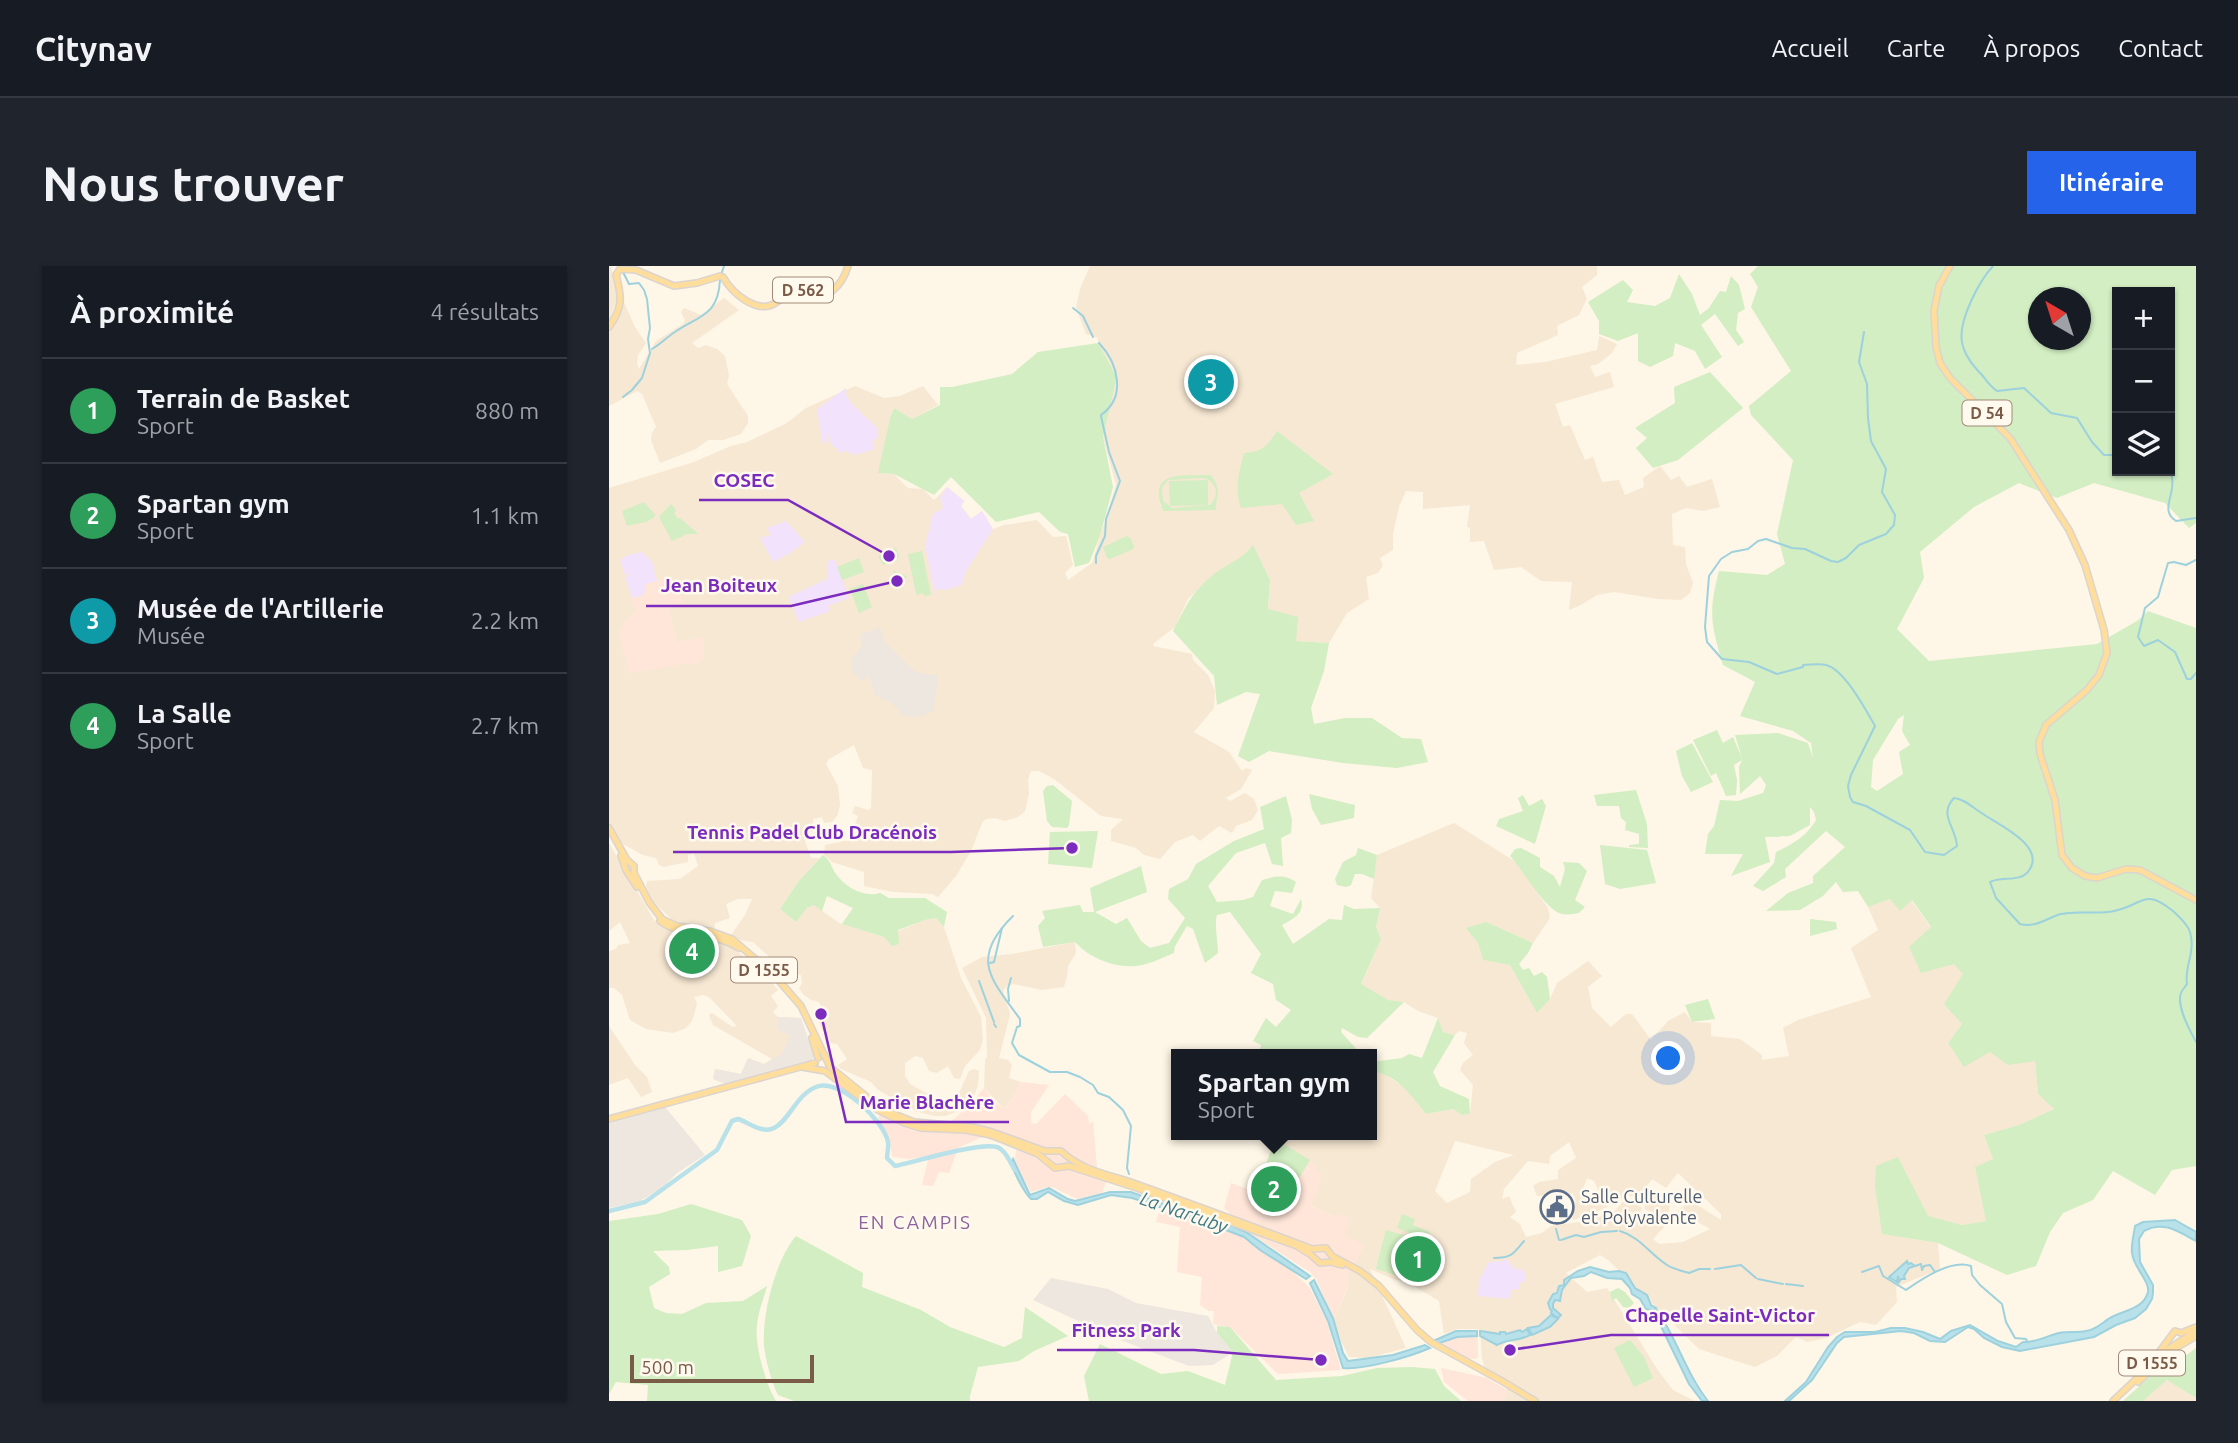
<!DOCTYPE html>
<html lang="fr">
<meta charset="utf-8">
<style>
:root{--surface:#171b24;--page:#20242c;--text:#f1f3f6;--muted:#9ea1a6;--line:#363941;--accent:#2563eb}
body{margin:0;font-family:Ubuntu,sans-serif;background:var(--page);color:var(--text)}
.controls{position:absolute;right:21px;top:21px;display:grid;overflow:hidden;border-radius:0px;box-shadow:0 2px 5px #0004}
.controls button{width:63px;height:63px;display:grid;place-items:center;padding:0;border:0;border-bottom:2px solid var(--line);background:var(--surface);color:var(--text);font:35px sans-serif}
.compass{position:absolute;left:1419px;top:21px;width:63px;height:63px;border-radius:50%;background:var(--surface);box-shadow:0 2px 5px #0004;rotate:321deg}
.scale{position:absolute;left:21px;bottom:18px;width:184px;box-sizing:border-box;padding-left:7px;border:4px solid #7a5b48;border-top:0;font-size:19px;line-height:24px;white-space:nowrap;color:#7a5b48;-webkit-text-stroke:5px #fff9ee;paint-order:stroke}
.you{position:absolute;left:1060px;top:793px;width:24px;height:24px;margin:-18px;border:5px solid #fff;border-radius:50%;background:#1a73e8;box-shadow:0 0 0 10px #1a73e833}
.badge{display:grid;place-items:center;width:46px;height:46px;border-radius:50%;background:var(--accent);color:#fff;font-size:23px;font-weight:700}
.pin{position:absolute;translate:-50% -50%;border:4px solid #fff;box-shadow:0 2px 7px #0006}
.popup{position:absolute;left:562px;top:783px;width:206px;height:91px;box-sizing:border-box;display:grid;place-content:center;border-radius:0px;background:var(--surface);filter:drop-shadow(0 2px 5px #0005);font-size:23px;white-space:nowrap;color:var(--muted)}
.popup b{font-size:26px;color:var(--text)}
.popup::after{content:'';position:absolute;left:50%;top:100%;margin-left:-14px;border:14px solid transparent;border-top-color:var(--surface)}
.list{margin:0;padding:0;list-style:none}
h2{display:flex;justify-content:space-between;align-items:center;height:91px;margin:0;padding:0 28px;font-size:30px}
h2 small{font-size:23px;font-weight:400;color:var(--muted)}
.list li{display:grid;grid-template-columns:46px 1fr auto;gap:21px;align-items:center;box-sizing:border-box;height:105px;padding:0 28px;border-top:2px solid var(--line)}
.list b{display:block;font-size:26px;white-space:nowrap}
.list p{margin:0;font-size:23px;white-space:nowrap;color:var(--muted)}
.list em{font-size:23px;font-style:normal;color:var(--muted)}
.icon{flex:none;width:38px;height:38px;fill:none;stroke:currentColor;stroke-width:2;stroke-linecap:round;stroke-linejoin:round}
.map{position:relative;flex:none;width:1587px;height:1135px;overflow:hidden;border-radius:0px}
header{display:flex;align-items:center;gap:42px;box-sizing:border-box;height:98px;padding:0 35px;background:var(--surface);border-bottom:2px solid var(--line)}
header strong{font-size:33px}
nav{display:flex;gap:38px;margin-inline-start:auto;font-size:24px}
.intro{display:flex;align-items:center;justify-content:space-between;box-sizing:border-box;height:168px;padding:0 42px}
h1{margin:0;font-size:49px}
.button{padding:18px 32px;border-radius:0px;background:var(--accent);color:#fff;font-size:24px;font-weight:700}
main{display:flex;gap:42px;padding:0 42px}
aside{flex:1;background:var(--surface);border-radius:0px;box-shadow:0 2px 5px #0004}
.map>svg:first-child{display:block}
</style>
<header>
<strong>Citynav</strong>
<nav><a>Accueil</a><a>Carte</a><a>À propos</a><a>Contact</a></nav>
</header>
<div class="intro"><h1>Nous trouver</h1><a class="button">Itinéraire</a></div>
<main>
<aside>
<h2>À proximité<small>4 résultats</small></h2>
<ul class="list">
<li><span class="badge" style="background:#2e9e5b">1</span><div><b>Terrain de Basket</b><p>Sport</p></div><em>880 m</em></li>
<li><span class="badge" style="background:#2e9e5b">2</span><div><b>Spartan gym</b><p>Sport</p></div><em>1.1 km</em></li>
<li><span class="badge" style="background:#0f9aa8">3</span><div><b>Musée de l'Artillerie</b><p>Musée</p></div><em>2.2 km</em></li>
<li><span class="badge" style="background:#2e9e5b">4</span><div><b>La Salle</b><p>Sport</p></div><em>2.7 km</em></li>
</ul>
</aside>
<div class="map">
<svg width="1587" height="1135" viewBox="0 0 1587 1135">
<rect width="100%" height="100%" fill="#fef6e6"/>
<g fill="#f7e8d3" fill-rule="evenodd">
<path d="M0,0H2L9,30L0,55Z"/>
<path d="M481,0H988V9L973,21L978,33L970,49L948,60L949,69L908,87L907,99L936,96L988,84L990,70L1008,78L1003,87L989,98L981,100L986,111L1001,106L1005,121L946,138L954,161L961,159L976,194L984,191L993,216L1010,214L1016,229L1035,221L1034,212L1051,200L1062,214L1070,210L1078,221L1103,213L1111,241L1094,245L1077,242L1063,248L1064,279L1076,281L1077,298L1084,317L1081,327L1072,334L1049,333L1005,326L988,329L972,339L960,344L963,316L932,315L912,301L885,304L875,275L861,276V262L858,261L861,239L814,243V226L797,225L790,241L784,268V284L771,292L774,299L769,307L757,311L760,333L738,347L720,377L687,375L659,343L661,314L644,280L633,291L607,307L579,333L566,361L545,377L544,380L583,388L584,394L599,409L606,425L605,442L585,466L620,486L633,505L637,502L643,504L632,523L617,532L621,535L636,527L645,533L649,544L643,554L627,560L623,567L610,560L591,575L584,569L566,576L551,593L535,589L527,582L502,575V564L514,553L492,550L445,513L430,505H422L419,513L420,528L416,545L409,551L396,555L385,552L377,553L373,557L362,585L347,610L329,631L323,628L284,626L255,620V606L223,596L215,589L216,579L235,575H244L249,573L252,569L248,565L246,558L249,550L243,547L246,540L259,544L262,542L263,504L254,502L245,479L220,493L217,498L229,520L231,539L229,548L223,556L215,557L213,551L204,553V565L194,569L202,592H211L189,616L171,643L187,656L198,642L205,639L230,657L275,671L316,654L327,652L335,661L352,712L372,751L374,773L371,784L356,800L351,813L345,812L339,800L328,807L320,805L314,792L306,790L296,797V810L301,818L333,836L347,834L360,805L365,803L370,805L369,819L365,830L347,846L336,850H326L306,845L298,837L289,836L268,823L262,816L232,803L229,799L238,793L228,778L222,777L213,763L207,747L212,742L210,736L202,734L194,728L190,722L193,718L192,709L177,706L144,676L131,674L122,669L136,649L143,633H129L117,638L121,652L106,657L105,665L84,662L65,656L42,633L37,620L38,615L71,613L89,600L85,587L79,589V596L54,601L50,599L47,592L34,589L10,576L2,562L0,556V222L85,196L122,180L138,176L178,157L197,142L246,120L275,132L291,130L314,120L329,139L303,153L285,142L281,152L270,207L285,208L299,222L314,223L325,234L338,221L355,235L352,240L362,253L373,245L379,257L384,263L395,259L428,254L444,271L457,270L464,299L456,307L459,314L483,297L507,219L494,171L508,111L489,77V72L477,68L467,41L471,23Z"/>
<path d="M115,32L130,44L83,77L89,82L97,79L108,83L116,90L120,110L118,118L139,150V157L132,168L114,174H99L87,183L51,197L42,174L43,167L47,161L33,128L28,125L0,140V64L8,52L14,34L26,61L37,77L29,89L28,97L30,103L47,75L74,58L76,54L72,46L75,42L92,49Z"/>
<path d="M845,557L907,596L939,642L941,652L924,677L877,656L869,677L874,694L901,699L928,747L941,733L948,717L979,695L993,710L979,721L983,742L1002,761L1017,748H1023L1042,774L1059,755L1076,746L1083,756L1102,757V770L1131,773L1153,789V794L1180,790L1174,762L1189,754L1262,731L1242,682L1269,664L1259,641L1281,633L1302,634L1355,708L1353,758L1339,777L1355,800L1381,786L1426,794L1429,828L1445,843L1410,859L1375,869L1384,893L1366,901L1378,955L1353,959L1318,950L1289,892L1266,922L1273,968L1329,977L1331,1003L1287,1021L1288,1036L1267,1059L1251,1056L1217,1072L1198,1076L1187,1071L1168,1090L1146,1101L1090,1083L999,994L991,989L957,1007L978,1026L998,1022L1048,1103L1064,1124L1086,1135H894L898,1124L892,1111L876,1103L873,1093L871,1063H848L835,1068L830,1035L800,1017L784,1013L761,1003L797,1082L759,1092L740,1091L732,1075L725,1053L739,1022L737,1014L735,970L727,951L702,940L669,876L673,869H763V805L772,806L799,824L817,848L844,843L853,849L861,848L864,819L851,804L854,797L864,789L855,777L858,767L850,765L846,769L834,766L829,752L809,745L795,736L779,734L752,719L772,673L767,661L771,642L762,632L768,589ZM846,875L905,889L886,896L862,913L861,926L838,937L826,925ZM960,876L967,892L949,904V913L930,916L924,920L928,930L964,927L967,935L962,943L964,954L978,950L998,941L994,931L975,936L973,925L978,912L985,915L991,928L999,926L1012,933L1020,929L1035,935L1036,943L1057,955L1061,939L1037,921L1043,913L1057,922L1069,907L1112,948V954L1082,935L1068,945L1075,958L1087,955L1101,963L1074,976L1050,978L1044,973L1056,960L1031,946L1033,942L1018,931L1005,946L970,956L942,960L933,967L917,971L911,958L901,951L907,946L900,930L893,933L895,923L919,895L940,898L941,890Z"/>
<path d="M0,577L45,654L54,660L118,677L156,708L169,724L162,730L169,740L164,746L169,751L192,752L204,793L198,797L117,818L104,813L106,803L132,808L139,792L155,798L163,793L104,759L100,749L103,747L122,760L125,761L127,759L100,731L94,729L85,731L88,738L83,755L77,762L64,767L37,763L21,754L13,729L5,722H0V685L7,683L9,679L21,677L11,656L0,665Z"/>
<path d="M466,676L467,687L459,700L458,711L455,721L433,724L405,718L398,720L394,725L401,748L390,792L399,794L403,799L400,812L412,816L408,826L395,843L375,822L376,794L378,791L377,752L353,702L373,691L403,688Z"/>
<path d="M0,760L26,799L38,811L43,826L32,831L19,812L0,819Z"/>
<path d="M1558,1114L1587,1132V1135H1534Z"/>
</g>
<g fill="#ffe6d9">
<path d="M58,312L65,315L66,320H69L74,337L60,344L68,376L95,371V392L89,398H73L20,407L10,367L14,358L27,345L22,333L36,329L38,318Z"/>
<path d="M412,816L440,819L422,846V857L427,858L456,828L479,850L480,858L484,855L488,902L497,916L493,927L468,933L443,921H437L422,926L405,896L408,882L373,871L349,882L340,907L330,906L324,920L313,919L320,890L301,893L283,891L281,875L269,853L270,848L293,861L314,865H331L362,838L375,822L385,835L395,843L408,826Z"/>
<path d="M701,894L713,910L702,940L727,951L729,948L741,952L735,970L756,979L737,1014L739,1021L725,1053L707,1013L701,1006L646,971L615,942L622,917L654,929L661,907L686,918Z"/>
<path d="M551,943L580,951L628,968L684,1006L700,1021L717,1053L732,1104L669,1108L622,1062L604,1058L605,1045H600L591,1039L593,1011L568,1006L571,961L547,956Z"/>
<path d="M869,1070V1092L865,1093L850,1091L829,1079L847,1072Z"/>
<path d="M832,1102L878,1112L898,1124L894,1135H859L835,1116Z"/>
</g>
<g fill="#eee7e0">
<path d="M271,361L275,375L305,405L320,409H329L325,444L312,451L296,450L279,434L267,430L260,410L252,415L242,404V393L253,380L251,369Z"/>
<path d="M169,751L192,752L204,786V793L198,797L117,818L104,813L106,803L132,808L139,792L155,798L173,788L181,769L169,764Z"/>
<path d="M56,841L96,889L68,907L53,922L31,935L0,942V855Z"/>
<path d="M442,1012L499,1023L527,1037L599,1050L608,1067L624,1086L604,1099L580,1100L506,1072L424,1034Z"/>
</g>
<g fill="#f3e2fb">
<path d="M237,122V129L242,137L269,163L268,172L263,176L266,183L245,189L237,185L230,187L228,182H226L221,176V170L219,169V174L214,179L208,143Z"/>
<path d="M338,221L355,235L352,240L362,253L373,245L384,263L356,307L353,319L336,324L327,323L326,329L316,280L324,248L334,242L331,232Z"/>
<path d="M177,255L196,276L180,288L164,296L151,272L162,269L158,262Z"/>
<path d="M33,286L43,296L48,315L37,318L35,329L23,332L16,311L22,308L16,309L11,294L19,289Z"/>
<path d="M220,294H226L240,332L219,340L221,345L190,356L180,333L181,330L218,313V299Z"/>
<path d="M894,993L899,994L904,1002L915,1004L917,1015L910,1017V1023L902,1024L901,1033L869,1030L870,1014L880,996L894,995Z"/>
</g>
<g fill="#d2eec2" fill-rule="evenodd">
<path d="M1149,0H1587V257L1580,262L1556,237L1485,217L1448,232L1410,217L1365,241L1311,286L1315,312L1288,363L1320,395L1488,378L1528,355L1539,345L1587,362V900L1563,904L1546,929L1504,905L1484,934L1454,947L1441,966L1427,1000L1398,1009L1329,977L1273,968L1266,922L1267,900L1289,891L1319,950L1353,959L1377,955L1366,901L1384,893L1375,869L1410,859L1445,843L1429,828L1426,795L1399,799L1381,786L1355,801L1339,777L1353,758L1335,738L1354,708L1345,698L1312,707L1300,681L1322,661L1303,634L1291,645L1281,633L1259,641L1249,625L1234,626L1227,616L1214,630L1191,644L1157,645L1179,627L1204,617V610L1236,581L1217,565L1176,603L1177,611L1154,625L1144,620L1165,597L1167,586C1185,577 1197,571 1207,554L1205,546L1201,541V559L1181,570L1156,571L1161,596L1122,610L1134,588H1096L1099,568L1105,560L1111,534L1129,535L1154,527L1157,519L1151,510L1131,528L1130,501L1133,494L1125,499L1128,514L1127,529L1117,530L1107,507L1102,510L1084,474L1108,464L1114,477L1124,471L1133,492L1126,469L1169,467L1199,477L1204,492L1202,477L1184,465L1131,450L1146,416L1114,399C1102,358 1099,347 1110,305L1158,309L1176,298L1168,268L1184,194L1142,149L1140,140L1182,105L1142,41L1149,21L1141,8ZM1508,26H1561V205H1508ZM1430,32H1472V74H1430ZM1295,449L1293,465L1301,479L1290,486L1294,508L1268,525L1262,521L1264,494L1289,453Z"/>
<path d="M1070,8L1083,28L1091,49L1100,42L1111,25L1117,26L1122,10L1130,19L1136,43L1129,47L1127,64L1135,76L1129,80L1106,48L1092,59L1113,91L1096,103L1086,85L1066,77L1064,90L1041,101L1029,95V67L1009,75L990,68V55L979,36L1014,14L1024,24L1018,36L1046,40L1061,32Z"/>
<path d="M489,77L508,111L494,171L504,221L491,270L480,297L466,301L459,268L451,266L430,246L387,256L342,211L325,229L285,208L269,207L281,152L285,142L303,153L331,139V121H343L403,108L429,86Z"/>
<path d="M1101,106L1134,142L1069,194L1044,202L1027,182L1038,172L1026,162L1066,137L1065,121Z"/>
<path d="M668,165L724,208L690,227L705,255L687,259L673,238L632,242C625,223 630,206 635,187C654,186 658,180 668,165Z"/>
<path d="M594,209H602C613,225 607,227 607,244L554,245C553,239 550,235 550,229C548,205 578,210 594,209ZM594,212C608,215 611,230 601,239L563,242L554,235L553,222L559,214Z"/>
<path d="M599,214V239L561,240L560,215Z"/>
<path d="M35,236L47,250L37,256L18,260L13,245Z"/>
<path d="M62,238L67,244L65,247L69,253L71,252L89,268H78L63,275L50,251Z"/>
<path d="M518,270L522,273L525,281L524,283L501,293L498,292L494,281Z"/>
<path d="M644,279L661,314L659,343L689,351L687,375L720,377L715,405L702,442L705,458L736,452H763L793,472L812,473L819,496L788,502L734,497L660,485L640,496L629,490L651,428L637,426L608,439L605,410L564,365C578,339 581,328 605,308C618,298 634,293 644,279Z"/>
<path d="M287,282L290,291L287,293L288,295L274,299L269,290Z"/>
<path d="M313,285L321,324L322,329L315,330L314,327L308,329L307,327L299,288Z"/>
<path d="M250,292L255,306L233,314L228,301Z"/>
<path d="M285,305L298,310L292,323L279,317Z"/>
<path d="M254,318L263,341L250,347L241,323Z"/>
<path d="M1083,477L1104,516L1082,526L1073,510L1067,485Z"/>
<path d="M444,519L463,535L460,559L458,562L443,561L438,555L434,525L438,520Z"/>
<path d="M1027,524L1038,558L1039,582L1020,581V579L1030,578V568L1016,564L1017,556L1012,552L1010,540H988L985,529Z"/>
<path d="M700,528L746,539L745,552L712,559L703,543Z"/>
<path d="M914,529L920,540L933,533L937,540L926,578L887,560L890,553L914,545L909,532Z"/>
<path d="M677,530L683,554L682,567L672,572L674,600L663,598L656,577L627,587L599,620L608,636L634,634L644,631L653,614C667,610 675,608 687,616L683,627L666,625L661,640L684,648L692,633C696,648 684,653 673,659L684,678L720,653L733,654L735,639L745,643L771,642L767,661L772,673L752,718L779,734L795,736L758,772L749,771L733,762L732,766L752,788H650L652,779L644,775L657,752L667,761L682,744L667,734L664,718L642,707L652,688L621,646L608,649C605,657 609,676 609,687L596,697L584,663L578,660L566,680L565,687C555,691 543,697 533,699C510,704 481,693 466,676L434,681L429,660L436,652L433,645L471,639L474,646H485L481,622L532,600L538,626L486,646L507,658L518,652L532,675L541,682L560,677L576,652L559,633L560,623L579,613L587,598L625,575L655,563L651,541Z"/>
<path d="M489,565L483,602L439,598L441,566Z"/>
<path d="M991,579L1038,584L1047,617L1011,623L996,618Z"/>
<path d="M749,582L768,589L765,613L753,608H746L742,619L737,621L728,619L726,613L734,596L747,589Z"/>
<path d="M912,582L931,592V601L945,610L951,621L956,603L954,596L970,597L978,605L966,634L976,641L970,647C964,648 958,649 953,648C935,643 915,605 901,590L906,583Z"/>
<path d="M214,589C224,598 221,599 227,608C236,621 255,632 271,627L280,632H316L338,646L335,661L327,652L316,654L289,664L290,678L283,680L275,671L233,658L244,642L218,630L213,645L205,639L198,642L187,656L171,643L189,616Z"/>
<path d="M1201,653L1227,656L1228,663L1201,670Z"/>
<path d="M877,656L924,677L919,687L910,698L914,704L920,702L925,710L933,706L938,711L941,733L928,747L901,699L874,694L869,677L857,662Z"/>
<path d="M1099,733L1106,753L1083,756L1076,739Z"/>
<path d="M829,752L834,766L846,769L824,806L831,820L860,833L861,848L853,849L844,843L817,848C803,830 788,809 763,805V796L793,792L800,788L813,792Z"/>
<path d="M666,873L701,894L686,919L676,914L681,905L665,898L654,929L647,926Z"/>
<path d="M82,938L133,954L142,970L133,1000L109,1006V980L78,984L44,985L60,1001L61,1008L40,1021L45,1042L57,1047L73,1048L97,1037L134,1035L158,1020C155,1032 149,1046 148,1059C145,1078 157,1119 167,1135H38L39,1119L7,1116L0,1128V955L49,948Z"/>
<path d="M793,948L806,953L804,959L821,966L818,974L788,962Z"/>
<path d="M777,964L804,972L793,1011L767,1003Z"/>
<path d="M187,970L254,1007L253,1021L312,1044L341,1061L395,1081L413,1072L416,1041L459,1070L425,1085L410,1095L369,1101L361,1130V1135H185L169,1129C162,1115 157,1095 155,1080C153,1048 166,995 187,970Z"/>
<path d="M1009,1022L1016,1026L1025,1037L1020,1042L1014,1041L1007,1032L1003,1035L1001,1026Z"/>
<path d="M608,1060L621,1061L667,1114L733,1110L768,1102L803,1101L826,1103L835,1120L852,1135H480L475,1110L491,1078L552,1108L579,1105L616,1119L624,1086L608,1067Z"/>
<path d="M1021,1074L1035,1091L1044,1112L1025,1121L1005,1082Z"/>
<path d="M1587,1082V1132L1558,1114L1534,1135H1514L1560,1093H1572Z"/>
</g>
<g fill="#b8e1ea" stroke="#9dd1dd" stroke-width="2">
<path d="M404,893L421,929L440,922L459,933L466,935L501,926H522L591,951L593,955L523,932L502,929L469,939L455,935L439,926L428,933H422C415,927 405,906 402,897Z"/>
<path d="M594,952L611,958L612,955L637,966L701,1010L697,1013L651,984L635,971L596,956Z"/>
<path d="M1566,954L1587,966V975C1570,966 1554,954 1535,965L1530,973L1531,996L1544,1019V1027L1543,1033L1537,1043L1526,1052L1507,1059L1485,1071L1411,1085L1393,1081L1375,1072L1365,1063L1359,1061L1336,1076L1321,1075L1305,1067L1292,1065L1235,1071L1228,1077L1203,1114L1180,1135H1176L1197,1116L1219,1081L1228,1071L1236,1066H1266L1282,1062H1296L1314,1066L1331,1073L1342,1065L1361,1059L1389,1075L1407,1081L1414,1076C1426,1077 1438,1070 1450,1067C1459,1065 1468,1067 1477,1065C1490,1063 1495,1054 1505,1050C1517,1044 1535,1042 1539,1026C1541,1015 1524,1001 1523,987C1522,978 1525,968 1526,960L1534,956Z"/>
<path d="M1298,995L1299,998L1302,997L1306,1000L1300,1002L1295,1010L1296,1013H1292L1290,1016L1289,1010L1288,1016L1280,1011Z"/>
<path d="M981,1001L1000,1006L1010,1005L1017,1007L1026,1022L1038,1029L1042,1039L1047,1042L1044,1045L1037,1043L1031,1033L1023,1028L1021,1022L1013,1013L998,1012L982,1006L975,1010L962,1012L953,1024L951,1035L946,1034L944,1038V1042L952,1049L949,1052L942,1047L943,1045L941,1043L939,1037L944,1028L948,1027L950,1020L955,1019V1014L969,1005Z"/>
<path d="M705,1014L724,1052L734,1087L739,1095L784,1089L816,1079L821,1082C800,1091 755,1104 734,1102L719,1055L701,1017Z"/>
<path d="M1048,1044C1068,1073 1077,1107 1099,1135H1093L1080,1118L1045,1046Z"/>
<path d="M942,1049L949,1053L941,1061L923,1069L919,1062L930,1060Z"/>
<path d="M918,1063L921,1069C911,1075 897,1073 888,1079L871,1070V1065L891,1068V1066H896L897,1068L911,1064L913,1066Z"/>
<path d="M847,1065H868V1070L848,1071L828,1078L824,1075Z"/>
</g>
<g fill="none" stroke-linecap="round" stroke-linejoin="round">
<g stroke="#9dd1dd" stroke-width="2">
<path d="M1384,0C1370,15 1349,55 1353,76C1355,89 1364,100 1373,109C1378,115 1381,120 1388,125L1415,122L1442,147L1468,152L1483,176L1495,189H1508"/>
<path d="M112,9L115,0"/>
<path d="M464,42L474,50L484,71"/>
<path d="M1255,66L1250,96L1258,118L1259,152L1262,175L1277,203L1273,226L1286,249L1285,259L1277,268L1250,279L1237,292L1229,296L1222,295L1196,283L1183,282L1157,273L1149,275L1139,283L1123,286L1112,293L1100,310L1096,361L1098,376L1113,393L1140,396L1168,408L1194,401V399C1201,399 1210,397 1217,399C1235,403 1257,444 1266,460L1242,509L1239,520L1241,531L1244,536L1257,540L1301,564L1316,586L1335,589L1348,580C1347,561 1329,549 1345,532C1356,533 1364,542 1374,548C1388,558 1441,581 1418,607C1409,616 1391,610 1381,616L1387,632L1411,658C1428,662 1437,652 1452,648C1469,644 1488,649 1505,645C1535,639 1534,621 1564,645C1570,651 1578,657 1581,666C1587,686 1575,701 1578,718C1576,721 1573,724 1572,727C1567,740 1581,765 1587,776"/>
<path d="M490,77C509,97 518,131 492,149"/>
<path d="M43,83C52,78 58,71 66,66C91,49 109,50 111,14"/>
<path d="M14,131L23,124L33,112L41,87L39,73L41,62L38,33L35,24L30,17L20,18L14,6"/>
<path d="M1561,199C1563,207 1564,214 1563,222C1561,236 1554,246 1567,255L1587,252"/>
<path d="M1587,294L1577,299L1565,296L1559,297L1549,331L1536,342L1529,371L1535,380L1549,374L1566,386L1578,413H1582L1587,407"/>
<path d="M487,297V290L496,270L497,253L511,215L500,186L492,150"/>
<path d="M404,650C360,693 382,713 411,753V760L408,761L403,777L410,789L441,806H458L471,811L484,819L489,827L500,831L514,844L522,860L518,902L520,908"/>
<path d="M381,697L385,696L393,662"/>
<path d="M370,715L385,756"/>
<path d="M400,735L399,723L402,712"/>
<path d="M385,758L387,761"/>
<path d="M947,963L950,974"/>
<path d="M1011,965C1031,971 1041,988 1058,999C1064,1003 1073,1005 1080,1007L1090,1003H1101"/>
<path d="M952,974L967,969L975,971L992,966L1008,965"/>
<path d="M885,992C903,992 904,988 915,975"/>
<path d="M1306,1000L1312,998L1313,1004L1315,1000L1321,999L1326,1006"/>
<path d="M1106,1003L1132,999L1147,1012"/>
<path d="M1253,1006L1270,1000L1274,1010L1297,1024C1313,1013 1342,993 1362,1000L1363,1009L1371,1019L1393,1038L1397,1056L1406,1072L1417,1073L1418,1075"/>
<path d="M1149,1013L1174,1018"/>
<path d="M1177,1018L1194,1020"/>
</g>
<path stroke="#b8e1ea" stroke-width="4.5" d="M0,945L36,936L108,884L123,855L129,853C139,856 153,868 165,862C180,855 187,829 207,821C230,811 275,855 279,876C280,881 278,887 278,892L286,900C306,896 376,874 390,882C399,887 400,896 406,904"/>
<defs>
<g id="major">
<path d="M1341,0L1330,20L1325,45L1327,81L1331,97L1341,112L1401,172L1460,264L1476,299L1495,364L1498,387L1490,409L1478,424L1437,459L1430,476L1431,488L1446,534L1453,589L1463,602L1476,610L1488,612L1517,603L1531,604L1587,634"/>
<path d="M0,61C14,41 13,31 7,9L11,3L27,4L65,20L88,17L111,10L114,11C123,27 149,50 168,36C175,32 175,22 184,21C190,20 194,24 199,27C219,37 234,17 239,0"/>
<path d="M0,562L18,594L25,600V607L40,636L53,653L68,660L101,665L123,673L165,709L192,740L221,801L263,835L285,848L305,856L363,861L383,866L436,885H452C476,907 501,908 530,919C588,940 646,961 703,983L717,982L723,990L751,1005L770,1020L808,1064L822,1076L893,1115L926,1135"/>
<path d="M12,590L17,604L28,621"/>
<path d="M51,655C74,672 105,666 130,682"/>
<path d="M203,772L209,792"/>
<path d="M193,801L216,805L269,844L295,857L312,862L357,864L382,869L429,888L446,902L460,900L525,921L688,980L701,988L711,997L722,996L733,999"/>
<path d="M0,853L206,797"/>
<path d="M1565,1083L1587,1070"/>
<path d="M1548,1089L1566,1065L1572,1067L1587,1061"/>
<path d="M1529,1116L1547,1099"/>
<path d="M1504,1135L1559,1083L1587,1065"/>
</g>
</defs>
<use href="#major" stroke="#dcd4cf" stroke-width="8"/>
<use href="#major" stroke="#ffde9c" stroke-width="5"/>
</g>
<defs>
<symbol id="civic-ring" viewBox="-11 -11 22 22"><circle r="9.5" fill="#fff9ee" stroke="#5c6f8a" stroke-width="1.5"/><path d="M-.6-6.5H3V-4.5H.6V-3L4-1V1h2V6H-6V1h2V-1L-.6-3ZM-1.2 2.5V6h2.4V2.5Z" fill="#5c6f8a"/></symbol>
</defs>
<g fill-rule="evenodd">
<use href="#civic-ring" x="929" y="922" width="38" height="38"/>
</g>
<g text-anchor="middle" stroke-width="5" stroke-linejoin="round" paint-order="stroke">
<g fill="#fff9ee" stroke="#a28a7a" stroke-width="2">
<rect x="164" y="11.5" width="60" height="25" rx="5"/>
<rect x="1353.5" y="134.5" width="49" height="25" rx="5"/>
<rect x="122" y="691.5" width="66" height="25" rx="5"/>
<rect x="1510" y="1084.5" width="66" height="25" rx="5"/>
</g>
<g font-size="16" font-weight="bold" fill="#7a5b48">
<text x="194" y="30">D 562</text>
<text x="1378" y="153">D 54</text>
<text x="155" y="710">D 1555</text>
<text x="1543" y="1103">D 1555</text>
</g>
<g font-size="18" fill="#4e5e75" stroke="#fff9ee" text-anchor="start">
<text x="972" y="937">Salle Culturelle<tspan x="972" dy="21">et Polyvalente</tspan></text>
</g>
<g font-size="19" font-style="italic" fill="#3c7988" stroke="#fff9ee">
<text transform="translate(575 946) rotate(19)" y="7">La Nartuby</text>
</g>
<g font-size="19" letter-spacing="2" fill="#8c639e" stroke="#fff9ee">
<text x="306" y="963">EN CAMPIS</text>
</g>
</g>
<path fill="none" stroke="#7b2cbf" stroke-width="2.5" d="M280 290L179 234H90M288 315L182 340H37M463 582L342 586H64M212 748L237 856H400M901 1084L1002 1069H1220M712 1094L585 1084H448"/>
<g fill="#7b2cbf" stroke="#fff9ee" stroke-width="2.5">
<circle cx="280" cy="290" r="7"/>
<circle cx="288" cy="315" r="7"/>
<circle cx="463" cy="582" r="7"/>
<circle cx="212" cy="748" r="7"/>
<circle cx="901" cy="1084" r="7"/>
<circle cx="712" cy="1094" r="7"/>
</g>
<g font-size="19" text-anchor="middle" font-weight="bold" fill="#7b2cbf" stroke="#fff9ee" stroke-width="5" stroke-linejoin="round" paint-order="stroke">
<text x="135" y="221">COSEC</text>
<text x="110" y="326">Jean Boiteux</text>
<text x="203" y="573">Tennis Padel Club Dracénois</text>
<text x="318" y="843">Marie Blachère</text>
<text x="1111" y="1056">Chapelle Saint-Victor</text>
<text x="517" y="1071">Fitness Park</text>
</g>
</svg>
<div class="controls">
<button>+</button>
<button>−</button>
<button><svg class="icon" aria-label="layers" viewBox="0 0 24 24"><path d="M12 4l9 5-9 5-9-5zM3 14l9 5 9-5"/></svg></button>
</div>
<svg class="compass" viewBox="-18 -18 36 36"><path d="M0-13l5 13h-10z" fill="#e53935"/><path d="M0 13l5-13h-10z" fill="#9ea1a6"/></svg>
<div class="scale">500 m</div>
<div class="you"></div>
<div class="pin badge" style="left:809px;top:993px;background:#2e9e5b">1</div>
<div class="pin badge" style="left:665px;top:923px;background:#2e9e5b">2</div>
<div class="popup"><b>Spartan gym</b>Sport</div>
<div class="pin badge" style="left:602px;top:116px;background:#0f9aa8">3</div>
<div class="pin badge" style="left:83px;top:685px;background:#2e9e5b">4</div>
</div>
</main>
